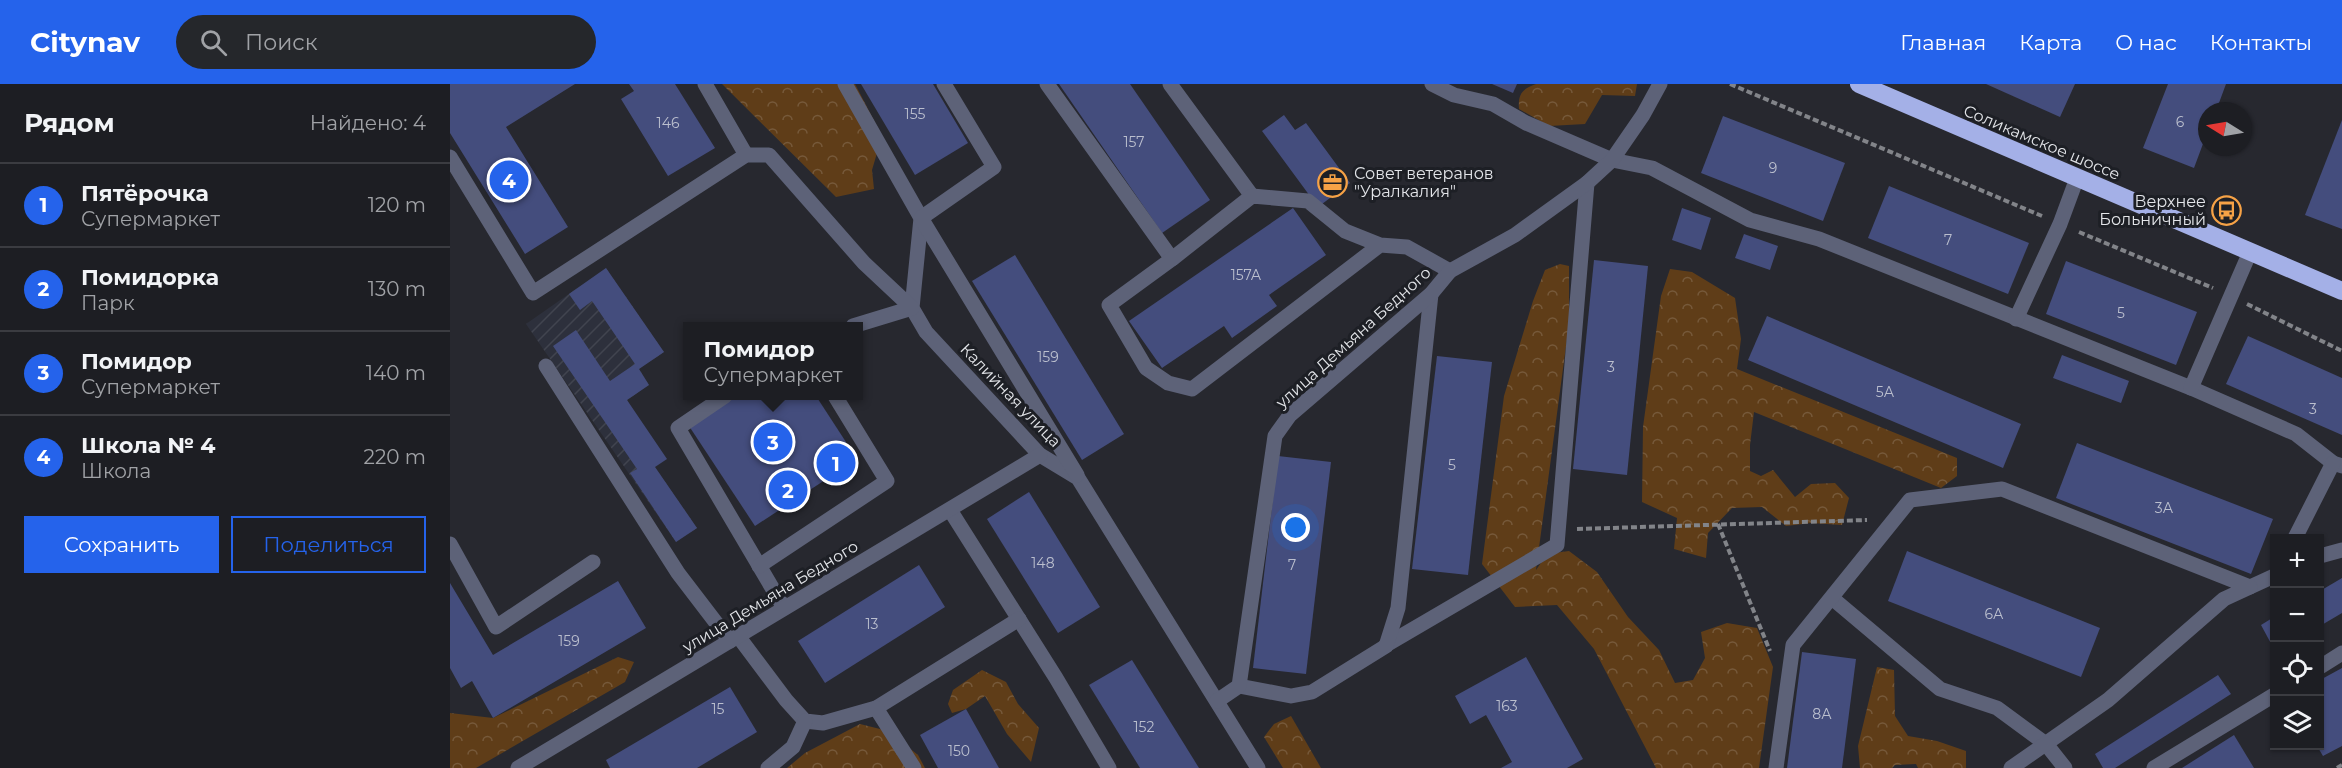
<!DOCTYPE html>
<html lang="ru">
<meta charset="utf-8">
<style>
:root{--surface:#1d1e23;--page:#25272b;--text:#f1f3f6;--muted:#a0a2a6;--line:#3b3c41;--accent:#2563eb}
body{margin:0;font-family:Montserrat,sans-serif;background:var(--page);color:var(--text)}
.controls{position:absolute;right:18px;bottom:18px;display:grid;overflow:hidden;border-radius:0px;box-shadow:0 2px 4px #0004}
.controls button{width:54px;height:54px;display:grid;place-items:center;padding:0;border:0;border-bottom:2px solid var(--line);background:var(--surface);color:var(--text);font:30px sans-serif}
.compass{position:absolute;left:1748px;top:18px;width:54px;height:54px;border-radius:50%;background:var(--surface);box-shadow:0 2px 4px #0004;rotate:281deg}
.you{position:absolute;left:846px;top:444px;width:21px;height:21px;margin:-15px;border:4px solid #fff;border-radius:50%;background:#1a73e8;box-shadow:0 0 0 9px #1a73e833}
.badge{display:grid;place-items:center;width:39px;height:39px;border-radius:50%;background:var(--accent);color:#fff;font-size:20px;font-weight:700}
.pin{position:absolute;translate:-50% -50%;border:3px solid #fff;box-shadow:0 2px 6px #0006}
.popup{position:absolute;left:233px;top:238px;width:180px;height:78px;box-sizing:border-box;display:grid;place-content:center;border-radius:0px;background:var(--surface);filter:drop-shadow(0 2px 4px #0005);font-size:20px;white-space:nowrap;color:var(--muted)}
.popup b{font-size:22px;color:var(--text)}
.popup::after{content:'';position:absolute;left:50%;top:100%;margin-left:-12px;border:12px solid transparent;border-top-color:var(--surface)}
.list{margin:0;padding:0;list-style:none}
h2{display:flex;justify-content:space-between;align-items:center;height:78px;margin:0;padding:0 24px;font-size:26px}
h2 small{font-size:20px;font-weight:400;color:var(--muted)}
.list li{display:grid;grid-template-columns:39px 1fr auto;gap:18px;align-items:center;box-sizing:border-box;height:84px;padding:0 24px;border-top:2px solid var(--line)}
.list b{display:block;font-size:22px;white-space:nowrap}
.list p{margin:0;font-size:20px;white-space:nowrap;color:var(--muted)}
.list em{font-size:20px;font-style:normal;color:var(--muted)}
.actions{display:flex;gap:12px;padding:18px 24px}
.actions a{flex:1;padding:14px 0;border:2px solid var(--accent);border-radius:0px;text-align:center;font-size:21px;color:var(--accent)}
.actions .main{background:var(--accent);color:#fff}
.icon{flex:none;width:33px;height:33px;fill:none;stroke:currentColor;stroke-width:2;stroke-linecap:round;stroke-linejoin:round}
.map{position:relative;flex:none;width:1892px;height:684px;overflow:hidden}
header{display:flex;align-items:center;gap:36px;box-sizing:border-box;height:84px;padding:0 30px;background:var(--accent);color:#fff}
header strong{font-size:28px}
nav{display:flex;gap:33px;margin-inline-start:auto;font-size:21px}
.search{width:420px;height:54px;background:var(--page);display:flex;align-items:center;gap:15px;box-sizing:border-box;padding:0 21px;border-radius:33px;color:var(--muted);font-size:22px}
main{display:flex}
aside{flex:1;background:var(--surface)}
.map>svg:first-child{display:block}
</style>
<header>
<strong>Citynav</strong>
<div class="search"><svg class="icon" aria-label="search" viewBox="0 0 24 24"><circle cx="10" cy="10" r="6"/><path d="M15 15l6 6"/></svg>Поиск</div>
<nav><a>Главная</a><a>Карта</a><a>О нас</a><a>Контакты</a></nav>
</header>
<main>
<aside>
<h2>Рядом<small>Найдено: 4</small></h2>
<ul class="list">
<li><span class="badge">1</span><div><b>Пятёрочка</b><p>Супермаркет</p></div><em>120 m</em></li>
<li><span class="badge">2</span><div><b>Помидорка</b><p>Парк</p></div><em>130 m</em></li>
<li><span class="badge">3</span><div><b>Помидор</b><p>Супермаркет</p></div><em>140 m</em></li>
<li><span class="badge">4</span><div><b>Школа № 4</b><p>Школа</p></div><em>220 m</em></li>
</ul>
<div class="actions"><a class="main">Сохранить</a><a>Поделиться</a></div>
</aside>
<div class="map">
<svg width="1892" height="684" viewBox="0 0 1892 684">
<defs>
<pattern id="industrial-furrows" width="10" height="10" patternUnits="userSpaceOnUse" patternTransform="scale(1.5)"><rect width="10" height="10" fill="#2d303c"/><path d="M-1 1l2-2M0 10L10 0M9 11l2-2" fill="none" stroke="#41444f"/></pattern>
<pattern id="forest-crowns" width="20" height="18" patternUnits="userSpaceOnUse" patternTransform="scale(1.5)"><rect width="20" height="18" fill="#5f3d18"/><path d="M2 6a3 3 0 1 1 6 0M12 15a3 3 0 1 1 6 0" fill="none" stroke="#76593a"/></pattern>
</defs>
<rect width="100%" height="100%" fill="#27282f"/>
<path fill="url(#industrial-furrows)" d="M156,184L214,268L189,285L199,301L177,316L205,383L247,444L226,458L76,240Z"/>
<g fill="url(#forest-crowns)">
<path d="M272,0H405L432,52L422,86L424,105L386,113Z"/>
<path d="M1086,0H1187L1185,12L1152,11L1135,40L1099,42L1069,25C1068,10 1072,5 1086,0Z"/>
<path d="M1110,180L1119,182V240L1086,486L1097,470L1119,467L1147,488L1178,533L1209,566L1225,599L1243,596L1255,574L1251,548L1277,539L1307,544L1323,583L1309,684H1206L1144,565L1107,521L1065,523L1032,480L1054,312L1083,217L1095,186Z"/>
<path d="M1220,185L1242,188L1285,214L1291,255L1287,285L1507,374V392L1491,404L1304,328L1300,361V387L1311,392L1323,386L1345,413L1361,400L1385,399L1399,414L1392,441L1361,439L1336,442L1312,423L1282,424L1258,449L1256,474L1224,465L1227,434L1192,418L1193,343L1211,212Z"/>
<path d="M168,573L184,578L175,598L26,684H0V629L43,634Z"/>
<path d="M1427,583L1444,586L1445,632L1458,652L1487,657L1516,667V684H1468L1466,680L1445,681L1442,684H1410L1408,662Z"/>
<path d="M532,586L556,598L568,620L589,644L581,678L557,650L535,612L516,625L502,629L498,620L503,606Z"/>
<path d="M841,632L871,684H833L814,653L824,640Z"/>
<path d="M410,640L438,647L468,671L475,684H337L355,669Z"/>
</g>
<g fill="#444d7d">
<path d="M0,0H125L56,43L118,143L75,170L0,49Z"/>
<path d="M179,0H225L265,64L218,92L171,15L184,7Z"/>
<path d="M411,0H483L518,59L465,91Z"/>
<path d="M609,0H680L760,116L712,149Z"/>
<path d="M1042,0H1067L1063,9Z"/>
<path d="M1536,0H1625L1610,33Z"/>
<path d="M1718,0H1776L1766,27H1757V49L1744,84L1693,64Z"/>
<path d="M834,31L845,46L856,39L900,99L868,123L812,47Z"/>
<path d="M1273,32L1395,79L1373,137L1251,89Z"/>
<path d="M1892,36V145L1855,131Z"/>
<path d="M1439,102L1579,159L1558,210L1418,154Z"/>
<path d="M843,124L876,171L819,211L827,222L782,254L774,242L712,284L679,237Z"/>
<path d="M1232,124L1261,134L1251,166L1222,156Z"/>
<path d="M1294,150L1328,162L1320,186L1285,174Z"/>
<path d="M565,171L674,350L632,376L522,197Z"/>
<path d="M1144,176L1198,182L1177,391L1123,385Z"/>
<path d="M1616,177L1747,228L1726,281L1596,230Z"/>
<path d="M156,184L214,268L189,285L199,301L177,316L217,375L205,383L247,444L226,458L180,389L187,385L103,262L126,246L160,297L185,280L142,217L130,226L119,210Z"/>
<path d="M1317,232L1571,340L1553,384L1298,276Z"/>
<path d="M1798,252L1892,294V351L1776,300Z"/>
<path d="M1612,271L1679,297L1671,319L1603,294Z"/>
<path d="M987,272L1042,278L1018,491L962,485Z"/>
<path d="M284,312H366L407,375L305,442L239,342Z"/>
<path d="M1627,359L1823,435L1801,490L1606,414Z"/>
<path d="M828,372L881,378L856,590L803,584Z"/>
<path d="M579,408L650,523L608,549L537,435Z"/>
<path d="M1457,467L1650,544L1631,593L1438,517Z"/>
<path d="M469,481L495,523L375,599L348,557Z"/>
<path d="M1892,494V529L1870,542V507Z"/>
<path d="M168,497L196,544L43,634L22,597L11,604L0,584V499L43,571Z"/>
<path d="M1824,533V565L1811,541Z"/>
<path d="M1352,568L1406,575L1392,684H1337Z"/>
<path d="M1076,573L1133,675L1117,684H1051L1062,678L1036,631L1020,640L1005,612Z"/>
<path d="M682,576L749,684H690L639,601Z"/>
<path d="M1892,584V662L1873,672L1867,662H1870V596Z"/>
<path d="M1768,591L1781,610L1665,684H1653L1645,670Z"/>
<path d="M280,603L307,648L247,684H160L156,676Z"/>
<path d="M516,625L549,684H488L470,651Z"/>
<path d="M1784,651L1804,684H1732Z"/>
</g>
<g fill="none" stroke-linecap="round" stroke-linejoin="round">
<g stroke="#828489" stroke-width="4" stroke-dasharray="6 3" stroke-linecap="butt">
<path d="M1280,0L1592,132"/>
<path d="M1629,148L1763,204"/>
<path d="M1797,220L1892,267"/>
<path d="M1268,440L1320,567"/>
<path d="M1127,445L1417,436"/>
<path d="M1887,684L1892,681"/>
</g>
<g stroke="#5d6278" stroke-width="15">
<path d="M255,0L296,71"/>
<path d="M395,0L471,134L462,224L476,248L590,371L628,394L808,684"/>
<path d="M494,0L544,83L471,134L627,391"/>
<path d="M597,0L722,175"/>
<path d="M720,0L802,112"/>
<path d="M982,0L1004,11L1043,20L1076,39L1162,76L1202,84L1300,136L1369,155L1741,304L1846,350L1883,379L1892,382"/>
<path d="M0,73L83,209L296,71H319L414,179L462,224L403,242"/>
<path d="M930,161L895,147L858,117L802,112L722,175L659,221L696,284L718,299L742,305L930,161L957,163L1000,187"/>
<path d="M1566,235L1610,140L1627,94"/>
<path d="M96,282L228,489L280,557"/>
<path d="M1741,304L1800,168"/>
<path d="M275,312L228,344L334,524"/>
<path d="M500,426L606,594L659,684"/>
<path d="M1845,454L1883,379"/>
<path d="M0,460L46,543L143,478"/>
<path d="M1870,472L1892,466"/>
<path d="M309,482L437,397L385,312"/>
<path d="M1800,503L1824,492"/>
<path d="M1382,514L1490,605L1547,624L1596,660L1615,684"/>
<path d="M288,552L336,616L355,637L373,639L426,624L569,535"/>
<path d="M936,561L1107,461L1137,99"/>
<path d="M1870,583L1892,569"/>
<path d="M789,602L841,612L862,608L936,562L948,524L981,210"/>
<path d="M767,617L789,602L825,352L840,331L981,210L1000,187L1065,151L1137,99L1162,76L1193,31L1210,0"/>
<path d="M426,624L464,684"/>
<path d="M68,684L590,371"/>
<path d="M318,684L343,663L355,637"/>
<path d="M1326,684L1343,561L1460,416L1552,405L1800,503L1774,515L1658,616L1561,684"/>
<path d="M1704,684L1824,611"/>
</g>
<path stroke="#a4b0e7" stroke-width="18" d="M1409,0L1892,207"/>
</g>
<defs>
<symbol id="office-ring" viewBox="-11 -11 22 22"><circle r="9.5" fill="#1d1f25" stroke="#f6a246" stroke-width="1.5"/><path d="M-6-3h4V-5.5h4V-3h4V5H-6ZM-1-4.5V-3h2v-1.5ZM-6 0V1H6V0Z" fill="#f6a246"/></symbol>
<symbol id="bus-ring" viewBox="-11 -11 22 22"><circle r="9.5" fill="#1d1f25" stroke="#f6a246" stroke-width="1.5"/><path d="M-5-6H5V4H4V6H2V4H-2V6H-4V4H-5ZM-3.5-4V0h7V-4ZM-3.5 1.2v1.5H-2V1.2ZM2 1.2v1.5H3.5V1.2Z" fill="#f6a246"/></symbol>
</defs>
<g fill-rule="evenodd">
<use href="#office-ring" x="866" y="82" width="33" height="33"/>
<use href="#bus-ring" x="1760" y="110" width="33" height="33"/>
</g>
<g text-anchor="middle" stroke-width="6" stroke-linejoin="round" paint-order="stroke">
<g font-size="14" fill="#bbbfce">
<text x="465" y="35">155</text>
<text x="1730" y="43">6</text>
<text x="218" y="44">146</text>
<text x="684" y="63">157</text>
<text x="1323" y="89">9</text>
<text x="1498" y="161">7</text>
<text x="796" y="196">157А</text>
<text x="1671" y="234">5</text>
<text x="598" y="278">159</text>
<text x="1161" y="288">3</text>
<text x="1435" y="313">5А</text>
<text x="1863" y="330">3</text>
<text x="1002" y="386">5</text>
<text x="1714" y="429">3А</text>
<text x="593" y="484">148</text>
<text x="842" y="486">7</text>
<text x="1544" y="535">6А</text>
<text x="422" y="545">13</text>
<text x="119" y="562">159</text>
<text x="1057" y="627">163</text>
<text x="268" y="630">15</text>
<text x="1372" y="635">8А</text>
<text x="694" y="648">152</text>
<text x="509" y="672">150</text>
</g>
<g font-size="16" fill="#e3e5e9" stroke="#1d1f25">
<text transform="translate(1592 58) rotate(23)" y="6">Соликамское шоссе</text>
<text transform="translate(903 253) rotate(-42)" y="6">улица Демьяна Бедного</text>
<text transform="translate(561 311) rotate(46)" y="6">Калийная улица</text>
<text transform="translate(320 512) rotate(-31)" y="6">улица Демьяна Бедного</text>
</g>
<g font-size="16" fill="#e3e5e9" stroke="#1d1f25" text-anchor="start">
<text x="904" y="95">Совет ветеранов<tspan x="904" dy="18">"Уралкалия"</tspan></text>
<text x="1756" y="123" text-anchor="end">Верхнее<tspan x="1756" dy="18">Больничный</tspan></text>
</g>
</g>
</svg>
<div class="controls">
<button>+</button>
<button>−</button>
<button><svg class="icon" aria-label="locate" viewBox="0 0 24 24"><circle cx="12" cy="12" r="6"/><path d="M12 2v4M12 18v4M2 12h4M18 12h4"/></svg></button>
<button><svg class="icon" aria-label="layers" viewBox="0 0 24 24"><path d="M12 4l9 5-9 5-9-5zM3 14l9 5 9-5"/></svg></button>
</div>
<svg class="compass" viewBox="-18 -18 36 36"><path d="M0-13l5 13h-10z" fill="#e53935"/><path d="M0 13l5-13h-10z" fill="#a0a2a6"/></svg>
<div class="you"></div>
<div class="pin badge" style="left:386px;top:379px">1</div>
<div class="pin badge" style="left:338px;top:406px">2</div>
<div class="pin badge" style="left:323px;top:358px">3</div>
<div class="popup"><b>Помидор</b>Супермаркет</div>
<div class="pin badge" style="left:59px;top:96px">4</div>
</div>
</main>
